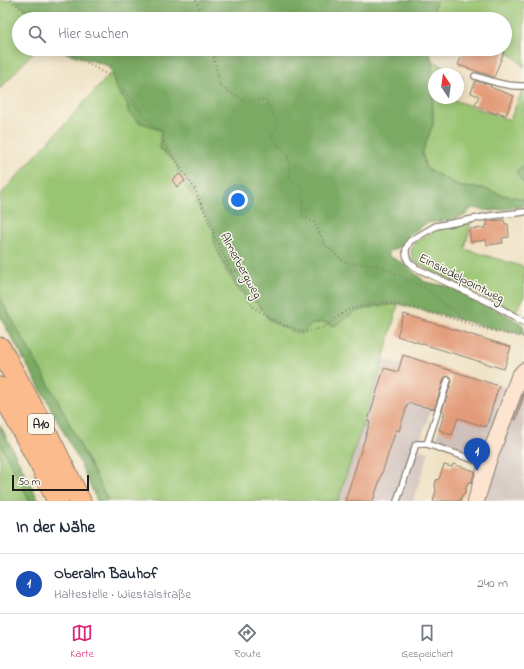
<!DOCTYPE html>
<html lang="de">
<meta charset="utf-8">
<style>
:root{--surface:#fff;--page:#f2f2f3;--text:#1f2937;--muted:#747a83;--line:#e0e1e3;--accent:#db2777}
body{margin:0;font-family:"Indie Flower",sans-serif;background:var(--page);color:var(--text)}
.compass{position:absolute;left:428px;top:68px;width:36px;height:36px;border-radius:50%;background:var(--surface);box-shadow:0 2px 10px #0003;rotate:347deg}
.scale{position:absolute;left:12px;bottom:10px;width:77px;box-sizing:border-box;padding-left:4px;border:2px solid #1c1c1c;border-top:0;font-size:11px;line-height:14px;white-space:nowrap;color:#1c1c1c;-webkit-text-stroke:3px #fbf7ec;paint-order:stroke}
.you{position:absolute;left:238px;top:200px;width:14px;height:14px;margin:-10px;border:3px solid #fff;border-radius:50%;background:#1a73e8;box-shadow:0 0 0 6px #1a73e833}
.badge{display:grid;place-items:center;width:26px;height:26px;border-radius:50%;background:var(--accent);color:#fff;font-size:13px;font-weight:700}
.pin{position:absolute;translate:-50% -33px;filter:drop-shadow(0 1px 2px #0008)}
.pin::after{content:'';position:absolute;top:21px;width:14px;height:12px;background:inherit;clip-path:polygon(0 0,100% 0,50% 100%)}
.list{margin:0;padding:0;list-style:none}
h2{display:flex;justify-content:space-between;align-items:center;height:52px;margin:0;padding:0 16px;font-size:17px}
h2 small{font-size:13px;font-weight:400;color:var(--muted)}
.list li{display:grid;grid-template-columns:26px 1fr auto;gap:12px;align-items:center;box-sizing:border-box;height:60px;padding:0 16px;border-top:1px solid var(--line)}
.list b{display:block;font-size:15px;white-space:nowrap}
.list p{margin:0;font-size:13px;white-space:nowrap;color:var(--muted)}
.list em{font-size:13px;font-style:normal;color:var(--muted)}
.icon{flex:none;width:22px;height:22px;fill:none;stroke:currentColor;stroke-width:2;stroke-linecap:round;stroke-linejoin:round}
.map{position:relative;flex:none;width:524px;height:501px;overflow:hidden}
.search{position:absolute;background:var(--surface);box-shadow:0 2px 10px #0003;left:12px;right:12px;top:12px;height:44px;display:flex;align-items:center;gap:10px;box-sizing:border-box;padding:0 14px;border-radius:22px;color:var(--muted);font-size:15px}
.sheet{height:112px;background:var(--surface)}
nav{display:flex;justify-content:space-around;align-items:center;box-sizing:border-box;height:56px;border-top:1px solid var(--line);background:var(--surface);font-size:11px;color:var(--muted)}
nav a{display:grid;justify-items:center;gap:2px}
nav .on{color:var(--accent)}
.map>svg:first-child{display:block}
</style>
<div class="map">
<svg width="524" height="501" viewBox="0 0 524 501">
<rect width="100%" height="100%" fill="#fbf7ec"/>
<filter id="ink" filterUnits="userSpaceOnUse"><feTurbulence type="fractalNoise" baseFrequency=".025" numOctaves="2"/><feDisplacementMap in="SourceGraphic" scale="8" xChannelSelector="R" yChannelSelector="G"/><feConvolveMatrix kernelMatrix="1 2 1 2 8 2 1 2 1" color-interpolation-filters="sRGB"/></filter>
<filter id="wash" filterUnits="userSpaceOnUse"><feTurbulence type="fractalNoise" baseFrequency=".012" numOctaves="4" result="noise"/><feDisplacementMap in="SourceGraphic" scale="16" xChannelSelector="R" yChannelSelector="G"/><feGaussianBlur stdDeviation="0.9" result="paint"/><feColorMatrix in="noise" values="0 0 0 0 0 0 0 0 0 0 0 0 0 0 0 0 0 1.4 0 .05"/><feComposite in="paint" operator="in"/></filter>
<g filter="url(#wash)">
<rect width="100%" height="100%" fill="#efe1c2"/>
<g fill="#cfc0bb">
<path d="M384,359L441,378L418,449L429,452L413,501H338Z"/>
<path d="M457,373L507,388L484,455L478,456L437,443L436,440Z"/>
<path d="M524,380V501H483Z"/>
</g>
<g fill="#99c572" stroke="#5a7047">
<path d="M0,0H15L27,10L25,17L27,19H19V49H36L0,89Z"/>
<path d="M436,0H524V67L505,49V19H436L432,18Z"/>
<path d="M432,60L463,77L458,89V74H434V98H455L454,100L510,120L522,90H524V165L516,171L522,182H524V199L502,195L483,188L461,187L426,168L422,153L433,124Z"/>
<path d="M112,72L115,87L127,103L139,122L161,130L160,149L177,164L178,173L186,187L214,228V242L222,259L238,289L258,304L269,320L312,324L323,322L334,326L355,312L377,306L398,304L380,371L338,501H108L57,399L0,299V195Z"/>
<path d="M471,221L465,249L524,267V298L515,312L431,271L413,260L411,252L414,243L438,229Z"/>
<path d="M0,443L30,501H0Z"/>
</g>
<g fill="#7aaa64" stroke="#4b6340">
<path d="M15,0H436L432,19H27L25,17L27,10Z"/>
<path d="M59,49H429L432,60L433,124L422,153L426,168L461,187L483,188L502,195L524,199V206L492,211L472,208L466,215L450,220L427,223L408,235L402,245L389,252V256L406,265L425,282L450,287L507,315L523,325L524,334L496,329L398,304L377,306L355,312L334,326L323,322L312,324L302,334L290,331L269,320L258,304L238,289L228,274L214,242V228L186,187L178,173L177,164L160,149L161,130L139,122L128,113L127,103L115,87L112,72L109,66L60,51Z"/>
<path d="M524,165V182H522L516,171Z"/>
<path d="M0,298L57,399L108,501H97L80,463L45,397L0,317Z"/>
<path d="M0,425L39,501H30L0,443Z"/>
</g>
<g id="blocks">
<g fill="#e39c7a">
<path d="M465,49H496L504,52L494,77L458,65Z"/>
<path d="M475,81L491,85L490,87L514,96L506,115L497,112L496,114L475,105L479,96L471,93Z"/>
<path d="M180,174L185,181L177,187L172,180Z"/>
<path d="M504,220L505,224H508L509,237L502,238L503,243L487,245L486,240L471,242L469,229L485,228V226H487V221Z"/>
<path d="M404,314L511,347L504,369L397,336Z"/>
<path d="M403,355L499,386L486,427L458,418L452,435L439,430L445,412L442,411L452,381L451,377L450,376L445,377L444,379L434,409L408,403L399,431L396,430L373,501H345L370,422L368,421L384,368L398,372Z"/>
<path d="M524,392V395L516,420L514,419Z"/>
<path d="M453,464L475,471L471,483L468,482L464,495H462L460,501H433L436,490L435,486L436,480L439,479L444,465L452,467Z"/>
</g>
</g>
</g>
<g filter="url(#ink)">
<use href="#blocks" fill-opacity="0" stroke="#867e6f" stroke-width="1"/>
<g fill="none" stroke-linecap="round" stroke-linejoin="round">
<defs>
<g id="lane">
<path d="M475,76C491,81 507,87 524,86"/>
<path d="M524,212L490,216L436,226L410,241L406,249V254L408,261L416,268L491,303L524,322"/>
<path d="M427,444L486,464"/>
<path d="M397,501L416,444H427L448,380"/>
</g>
<path id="secondary" d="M476,501L487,464L519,377L524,371"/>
<g id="highway">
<path d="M0,348L51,442L80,501"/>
<path d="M0,388L42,467L58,501"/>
</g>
</defs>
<use href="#lane" stroke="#867e6f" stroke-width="8"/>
<use href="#secondary" stroke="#867e6f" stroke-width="18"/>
<use href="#highway" stroke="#867e6f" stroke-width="23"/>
<g stroke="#867e6f" stroke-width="2" stroke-dasharray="1 3" stroke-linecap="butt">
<path d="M10,0L34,19"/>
<path d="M196,0L204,19"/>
<path d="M67,49L75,56L115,79L157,132L196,191L211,228L231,271L254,308L283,325L306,332L325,327L347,310L377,302H388L440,315L486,329L524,337"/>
<path d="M212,49L220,86L246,102L265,99L278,124L271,138L288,155L290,179L303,188L302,215L315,223L325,245L346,263L380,266L427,289L467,322"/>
<path d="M231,271H238L245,277"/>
</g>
<use href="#lane" stroke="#fff" stroke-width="5.5"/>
<use href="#secondary" stroke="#fde4d1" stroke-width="16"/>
<use href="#highway" stroke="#fbbb8d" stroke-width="21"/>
</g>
</g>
<g text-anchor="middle" stroke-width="3" stroke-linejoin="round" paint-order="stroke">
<rect fill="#fbf7ec" stroke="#5f5e5a" stroke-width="1" x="28" y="414" width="26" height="20" rx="3"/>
<g font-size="12" font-weight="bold" fill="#1c1c1c">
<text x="41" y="428">A10</text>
</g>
<g font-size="13" fill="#1c1c1c" stroke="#fbf7ec">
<text transform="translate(242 265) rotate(61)" y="5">Almerbergweg</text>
<text transform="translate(462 277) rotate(27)" y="5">Einsiedelpointweg</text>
</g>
</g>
</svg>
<svg class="compass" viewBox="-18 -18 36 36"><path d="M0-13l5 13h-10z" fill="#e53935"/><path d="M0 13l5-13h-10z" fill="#747a83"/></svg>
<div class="scale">50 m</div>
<div class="you"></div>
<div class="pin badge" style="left:477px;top:471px;background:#1a4fb4">1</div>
<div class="search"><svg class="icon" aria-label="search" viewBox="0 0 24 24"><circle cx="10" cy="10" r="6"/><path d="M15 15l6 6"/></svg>Hier suchen</div>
</div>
<section class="sheet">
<h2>In der Nähe<small></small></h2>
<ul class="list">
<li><span class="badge" style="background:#1a4fb4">1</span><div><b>Oberalm Bauhof</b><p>Haltestelle · Wiestalstraße</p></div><em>240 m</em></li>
</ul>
</section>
<nav>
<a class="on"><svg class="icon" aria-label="map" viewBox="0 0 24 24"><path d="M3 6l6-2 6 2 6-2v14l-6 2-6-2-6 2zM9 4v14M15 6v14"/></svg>Karte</a>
<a><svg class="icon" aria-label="directions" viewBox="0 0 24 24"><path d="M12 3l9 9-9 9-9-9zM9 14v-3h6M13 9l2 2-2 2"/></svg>Route</a>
<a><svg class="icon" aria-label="saved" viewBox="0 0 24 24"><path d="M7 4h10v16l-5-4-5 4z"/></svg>Gespeichert</a>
</nav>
